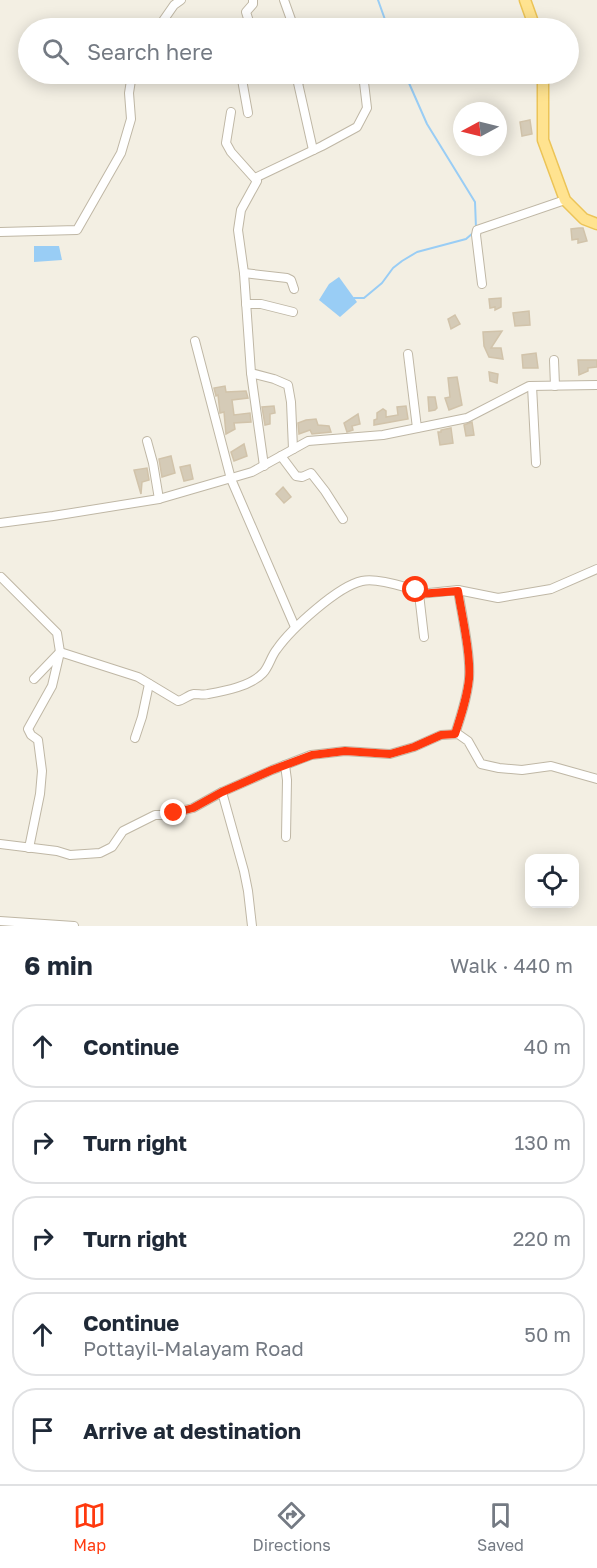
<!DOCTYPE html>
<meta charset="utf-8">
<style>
:root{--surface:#fff;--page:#f2f2f3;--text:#1f2937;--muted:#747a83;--line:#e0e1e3;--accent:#ff390e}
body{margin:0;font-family:"Golos Text",sans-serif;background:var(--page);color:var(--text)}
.controls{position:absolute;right:18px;bottom:18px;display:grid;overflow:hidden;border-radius:12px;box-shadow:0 3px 15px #0003}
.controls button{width:54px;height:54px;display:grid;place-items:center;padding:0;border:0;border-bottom:2px solid var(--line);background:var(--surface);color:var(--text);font:30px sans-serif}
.compass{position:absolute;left:453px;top:102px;width:54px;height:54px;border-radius:50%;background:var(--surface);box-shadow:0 3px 15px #0003;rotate:263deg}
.stop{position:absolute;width:18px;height:18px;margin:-14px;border:4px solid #ff390e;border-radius:50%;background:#fff}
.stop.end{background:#ff390e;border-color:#fff;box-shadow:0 2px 6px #0008}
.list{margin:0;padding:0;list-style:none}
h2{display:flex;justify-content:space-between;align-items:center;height:78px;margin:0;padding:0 24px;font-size:26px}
h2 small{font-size:20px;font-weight:400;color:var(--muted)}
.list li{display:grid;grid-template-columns:39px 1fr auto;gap:18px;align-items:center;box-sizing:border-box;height:84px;margin:0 12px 12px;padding:0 12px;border:2px solid var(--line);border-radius:24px}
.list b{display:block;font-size:22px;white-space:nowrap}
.list p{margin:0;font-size:20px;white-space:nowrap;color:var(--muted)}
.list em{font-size:20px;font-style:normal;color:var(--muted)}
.icon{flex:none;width:33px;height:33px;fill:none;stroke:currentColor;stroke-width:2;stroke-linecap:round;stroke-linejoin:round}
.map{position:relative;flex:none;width:597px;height:926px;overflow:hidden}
.search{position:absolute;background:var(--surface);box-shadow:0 3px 15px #0003;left:18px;right:18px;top:18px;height:66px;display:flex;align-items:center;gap:15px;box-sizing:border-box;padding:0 21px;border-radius:33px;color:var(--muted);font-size:22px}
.sheet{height:558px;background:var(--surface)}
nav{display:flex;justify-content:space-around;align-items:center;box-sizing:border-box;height:84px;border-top:2px solid var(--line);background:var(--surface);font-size:16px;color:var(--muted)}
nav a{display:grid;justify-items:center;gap:3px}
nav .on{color:var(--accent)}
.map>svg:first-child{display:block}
</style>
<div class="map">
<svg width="597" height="926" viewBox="0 0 597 926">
<rect width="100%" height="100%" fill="#f3efe3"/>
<g fill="#99cdf5">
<path d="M34,246H59L62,260L34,262Z"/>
<path d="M339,277L357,302L340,317L319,300L329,284Z"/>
</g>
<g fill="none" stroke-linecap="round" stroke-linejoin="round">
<g stroke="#99cdf5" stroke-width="2">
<path d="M378,0L388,28"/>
<path d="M405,74L427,124L475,202L476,228"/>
<path d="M354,298H364L382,283L393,268L402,261L417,252L466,239L473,233"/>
</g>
</g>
<g fill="#d5cbb7" stroke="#d1c3aa" stroke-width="1.5">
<path d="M464,20L467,28H448Z"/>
<path d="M530,120L532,134L522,136L520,122Z"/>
<path d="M579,228H583L587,241L578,243V239L572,240L571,229Z"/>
<path d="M501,298V307L495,310V307L490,308L489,299Z"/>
<path d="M529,311L530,325L515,326L513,313Z"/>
<path d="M455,315L460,324L451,329L448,319Z"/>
<path d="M502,331L491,348H501L503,359L489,357L484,346L483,332Z"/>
<path d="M536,353L538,368H523L522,355Z"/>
<path d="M578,360H597V367L588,368V371L579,375Z"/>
<path d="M489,372L498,374L497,383L490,381Z"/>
<path d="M457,377L462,405L449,410L445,398L450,397L448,378Z"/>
<path d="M225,386L226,392L246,391L248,398L232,400L234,415L250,413L251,422L234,423L235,429L226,434L224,412L220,413L218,395L216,396L214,388Z"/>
<path d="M428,397H435L437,408L435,410L429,411Z"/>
<path d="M274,406L275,413L270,414V424L265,425L262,407Z"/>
<path d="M406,406L408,419L374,425V420L377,419V413L383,409L386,411V417L398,415L397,407Z"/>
<path d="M358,414L360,424L352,426L353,430L347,432L344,423Z"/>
<path d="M316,419L318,425L329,426L331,432L312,434L310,430L299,434L298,423L306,420Z"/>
<path d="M472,422L474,435L466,436L464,425Z"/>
<path d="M451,428L453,443L440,445L438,432H441V430Z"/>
<path d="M244,444L247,456L234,461L231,452Z"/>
<path d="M171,456L175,473L162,477L159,459Z"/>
<path d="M190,465L193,479L184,481L180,467Z"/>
<path d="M147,468L149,480L142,482L141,494L134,470Z"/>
<path d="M283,487L291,497L284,503L276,494Z"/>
</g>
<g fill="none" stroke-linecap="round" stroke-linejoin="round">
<defs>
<g id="minor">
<path d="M284,0L294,28"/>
<path d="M158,28L174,5L181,0"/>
<path d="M251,28L246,12L253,4V0"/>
<path d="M241,74L248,113"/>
<path d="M307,74L298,83L313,150"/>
<path d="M231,112L226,143L231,152L257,181L241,210L238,230L244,273L251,373L274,379L288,385L291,402L293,449"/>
<path d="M255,178L322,146L357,127L367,108L363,74"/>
<path d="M0,232L77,230L121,153L131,119L129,93L132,74"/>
<path d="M244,273L287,278L291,280L294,289"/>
<path d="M482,284L476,235L477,230L565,200"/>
<path d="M246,304H261L293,312"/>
<path d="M195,341L231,479L295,627"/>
<path d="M408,354L417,428"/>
<path d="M554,360L555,386"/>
<path d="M251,373L264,466"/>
<path d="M532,386L536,463"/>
<path d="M147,441L153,463L159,499"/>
<path d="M281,456L296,476L302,477L311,473L325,491L343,519"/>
<path d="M0,523L53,516L159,499L252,472L308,441L383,435L467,418L529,386L597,385"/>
<path d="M1,577L57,633L60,652L52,686L28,729L31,735L38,740L42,771L40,794L29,848"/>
<path d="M419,594L458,590L498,598L551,589L597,569"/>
<path d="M34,679L60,652L138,677L178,701C184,700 188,695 194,694C199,694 204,695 208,694C225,691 251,686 263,673C269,667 271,656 277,649C291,629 338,586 362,581C377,578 401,586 416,590L419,594L424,637"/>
<path d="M455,734C461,716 467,698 469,679C471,655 462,616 458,590"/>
<path d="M135,738L142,717L149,684"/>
<path d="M285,765L287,780L286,837"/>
<path d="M222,792L244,871L248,891L252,926"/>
<path d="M0,844L57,851L70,855L100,853L112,847L123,831L155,815H165L193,808L222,792L272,770L311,755L345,751L390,754L414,747L441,735L458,734L468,741L481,764L499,768L522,770L551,766L597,779"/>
<path d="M0,921L74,926"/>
</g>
<g id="major">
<path d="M525,0L535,28"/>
<path d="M543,74V140L565,200L584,219L597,224"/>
</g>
</defs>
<use href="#minor" stroke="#bfb7a5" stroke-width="10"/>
<use href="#major" stroke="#ecc457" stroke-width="13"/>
<use href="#minor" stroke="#fff" stroke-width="8"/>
<use href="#major" stroke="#ffe390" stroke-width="10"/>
</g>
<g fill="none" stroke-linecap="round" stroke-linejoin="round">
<path stroke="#ff390e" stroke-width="8" d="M174,813L193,808L222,792L272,770L312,755L345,751L390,754L414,747L441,735L455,734C461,716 467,698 469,679C471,655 462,616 458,591L419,594L416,590"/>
</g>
</svg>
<div class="controls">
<button><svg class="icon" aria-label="locate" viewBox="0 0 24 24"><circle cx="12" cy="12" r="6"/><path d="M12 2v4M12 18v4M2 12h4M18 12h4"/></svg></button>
</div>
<svg class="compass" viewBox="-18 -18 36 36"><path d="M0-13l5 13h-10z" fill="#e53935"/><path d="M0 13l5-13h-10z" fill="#747a83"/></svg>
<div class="stop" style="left:416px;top:590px"></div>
<div class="stop end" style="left:174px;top:813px"></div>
<div class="search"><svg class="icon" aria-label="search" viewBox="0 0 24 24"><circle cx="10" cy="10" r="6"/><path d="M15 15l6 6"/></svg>Search here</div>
</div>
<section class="sheet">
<h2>6 min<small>Walk · 440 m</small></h2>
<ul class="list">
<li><svg class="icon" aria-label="ahead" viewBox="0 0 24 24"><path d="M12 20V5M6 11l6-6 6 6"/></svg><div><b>Continue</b></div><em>40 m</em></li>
<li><svg class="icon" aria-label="right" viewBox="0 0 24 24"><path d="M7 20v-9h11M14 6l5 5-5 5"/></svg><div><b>Turn right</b></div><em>130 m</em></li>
<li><svg class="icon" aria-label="right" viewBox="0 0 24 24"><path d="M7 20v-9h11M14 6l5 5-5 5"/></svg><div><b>Turn right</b></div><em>220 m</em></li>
<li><svg class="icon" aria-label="ahead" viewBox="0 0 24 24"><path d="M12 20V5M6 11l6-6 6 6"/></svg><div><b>Continue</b><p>Pottayil-Malayam Road</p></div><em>50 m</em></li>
<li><svg class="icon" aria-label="arrive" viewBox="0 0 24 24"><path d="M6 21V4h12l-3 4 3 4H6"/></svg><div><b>Arrive at destination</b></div></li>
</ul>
</section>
<nav>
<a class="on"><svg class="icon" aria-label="map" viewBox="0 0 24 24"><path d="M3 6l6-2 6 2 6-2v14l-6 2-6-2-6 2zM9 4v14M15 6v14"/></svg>Map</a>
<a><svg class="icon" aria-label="directions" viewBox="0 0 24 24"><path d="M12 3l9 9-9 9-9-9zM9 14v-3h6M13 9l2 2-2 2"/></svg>Directions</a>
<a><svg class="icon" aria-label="saved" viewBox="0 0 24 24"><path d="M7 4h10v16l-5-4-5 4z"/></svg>Saved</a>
</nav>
